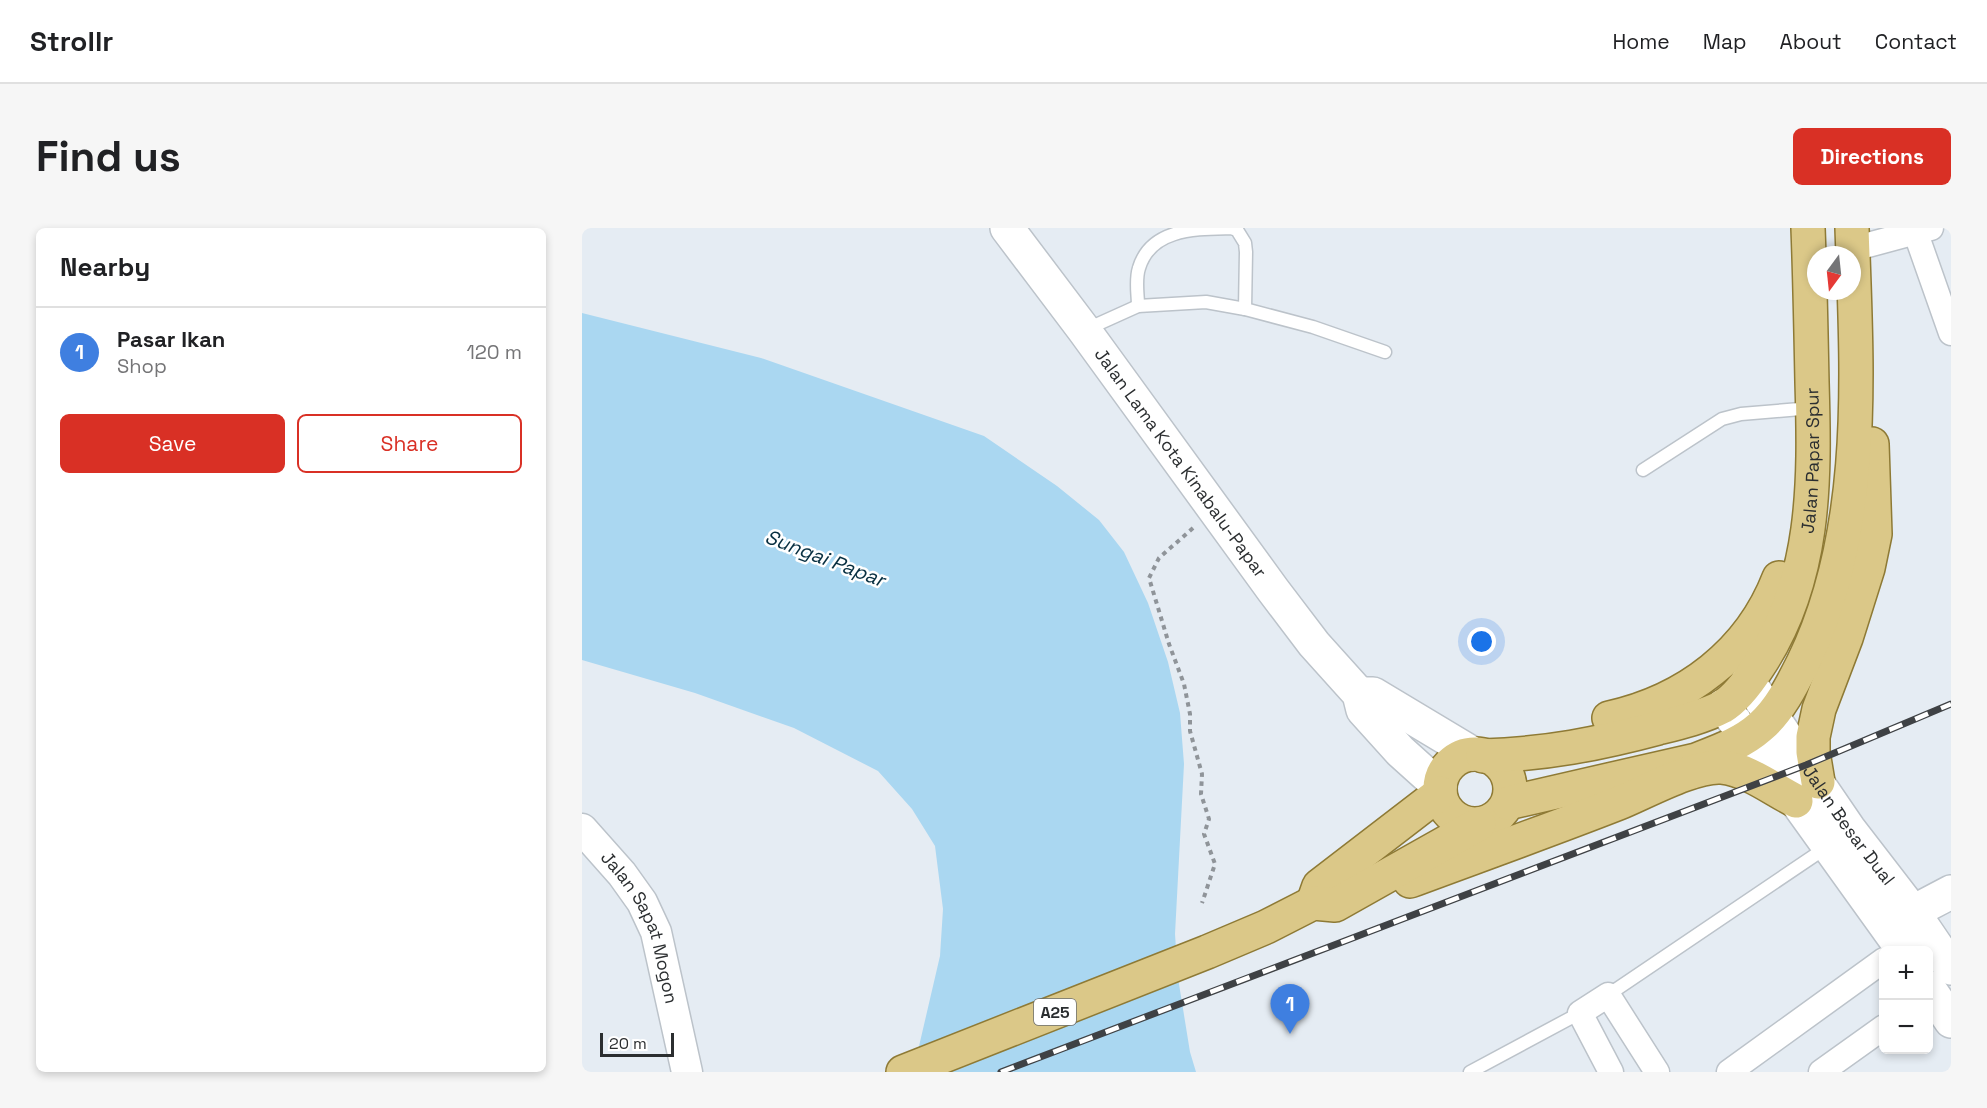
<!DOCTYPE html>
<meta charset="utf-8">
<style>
:root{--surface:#fff;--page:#f6f6f6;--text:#202124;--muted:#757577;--line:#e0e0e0;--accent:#d93025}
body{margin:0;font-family:"Space Grotesk",sans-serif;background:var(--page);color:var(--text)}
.controls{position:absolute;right:18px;bottom:18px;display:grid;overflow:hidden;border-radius:9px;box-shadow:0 3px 9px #0003}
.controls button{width:54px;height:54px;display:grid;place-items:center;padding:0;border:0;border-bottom:2px solid var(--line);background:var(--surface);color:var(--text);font:30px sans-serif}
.compass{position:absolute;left:1225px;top:18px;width:54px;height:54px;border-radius:50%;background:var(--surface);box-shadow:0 3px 9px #0003;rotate:195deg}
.scale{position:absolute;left:18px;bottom:15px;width:74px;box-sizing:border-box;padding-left:6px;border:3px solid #2b2e30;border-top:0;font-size:16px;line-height:21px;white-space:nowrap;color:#2b2e30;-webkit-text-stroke:4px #fff;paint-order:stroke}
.you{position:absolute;left:900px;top:414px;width:21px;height:21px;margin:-15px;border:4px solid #fff;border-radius:50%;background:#1a73e8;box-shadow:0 0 0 9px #1a73e833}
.badge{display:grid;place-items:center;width:39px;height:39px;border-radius:50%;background:var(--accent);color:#fff;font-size:20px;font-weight:700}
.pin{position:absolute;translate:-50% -50px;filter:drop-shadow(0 2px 3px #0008)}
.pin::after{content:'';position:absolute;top:32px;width:21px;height:18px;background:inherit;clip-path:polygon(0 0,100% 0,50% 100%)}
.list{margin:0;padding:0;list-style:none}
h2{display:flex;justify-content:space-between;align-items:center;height:78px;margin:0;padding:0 24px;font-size:26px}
h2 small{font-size:20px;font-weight:400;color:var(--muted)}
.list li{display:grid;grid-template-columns:39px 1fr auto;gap:18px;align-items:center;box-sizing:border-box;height:90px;padding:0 24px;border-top:2px solid var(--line)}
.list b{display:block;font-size:22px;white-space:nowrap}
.list p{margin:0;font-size:20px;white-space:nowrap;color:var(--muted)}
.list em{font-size:20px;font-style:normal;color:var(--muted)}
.actions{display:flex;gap:12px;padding:18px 24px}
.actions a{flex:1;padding:14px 0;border:2px solid var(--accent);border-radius:9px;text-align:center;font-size:21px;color:var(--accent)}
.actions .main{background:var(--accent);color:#fff}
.map{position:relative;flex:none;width:1369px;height:844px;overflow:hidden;border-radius:9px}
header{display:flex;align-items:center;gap:36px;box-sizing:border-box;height:84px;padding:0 30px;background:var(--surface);border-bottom:2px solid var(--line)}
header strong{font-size:28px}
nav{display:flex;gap:33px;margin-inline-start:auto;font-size:21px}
.intro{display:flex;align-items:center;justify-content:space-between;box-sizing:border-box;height:144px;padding:0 36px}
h1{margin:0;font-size:42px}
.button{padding:15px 27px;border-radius:9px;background:var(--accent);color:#fff;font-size:21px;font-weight:700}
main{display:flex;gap:36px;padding:0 36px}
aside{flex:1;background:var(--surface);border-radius:9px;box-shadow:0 3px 9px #0003}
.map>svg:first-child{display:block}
</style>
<header>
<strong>Strollr</strong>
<nav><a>Home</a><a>Map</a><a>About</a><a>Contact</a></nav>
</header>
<div class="intro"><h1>Find us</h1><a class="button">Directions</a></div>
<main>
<aside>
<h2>Nearby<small></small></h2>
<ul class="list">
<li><span class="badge" style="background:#3f7fe0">1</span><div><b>Pasar Ikan</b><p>Shop</p></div><em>120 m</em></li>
</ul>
<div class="actions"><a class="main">Save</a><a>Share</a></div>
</aside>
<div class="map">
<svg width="1369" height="844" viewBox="0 0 1369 844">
<rect width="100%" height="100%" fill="#e5ecf3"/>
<path fill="#aad7f1" d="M0,85L179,130L402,208L475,258L517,292L542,324L566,375L586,434L598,485L602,536L593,706L596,750L608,824L614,844H331L358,728L361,681L353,618L330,581L296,543L212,500L113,465L0,432Z"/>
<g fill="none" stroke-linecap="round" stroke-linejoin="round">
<defs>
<g id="service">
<path d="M556,78C556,66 553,52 557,40C569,0 614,1 649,0L655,2L663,15L664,24L663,81"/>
<path d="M505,101L556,78L624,74L663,81L731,99L803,124"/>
<path d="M1061,242L1140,191L1159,186L1230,180"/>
<path d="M1026,767L1245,619"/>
<path d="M888,844L998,785"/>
</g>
<g id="minor">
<path d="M1332,0L1369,105"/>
<path d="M1271,21L1349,0"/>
<path d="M1029,844L998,785L1026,767L1075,844"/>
<path d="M1147,844L1302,732"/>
<path d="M1239,844L1302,799"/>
</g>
<g id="tertiary">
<path id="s1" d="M0,601L40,646L60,674L74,704L105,844"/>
</g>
<g id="secondary">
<path id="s2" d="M425,0L502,102L691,362L732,416L777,466L781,482L818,523L858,559"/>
<path id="s3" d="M1166,453L1267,601L1331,684L1369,740"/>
<path d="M777,466H791L891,526"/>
<path d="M1141,478L1214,573L1321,722"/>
<path d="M1331,684L1369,664"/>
<path d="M1346,759L1369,793"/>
</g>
<g id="primary">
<path d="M1027,490C1104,473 1168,425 1197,350"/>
<circle cx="893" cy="561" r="35"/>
<path id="s4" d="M901,528C964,526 1016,516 1076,500C1096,495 1121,489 1140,479C1155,470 1167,453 1176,439C1234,353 1233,254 1230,154C1229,103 1228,51 1226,0"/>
<path d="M1236,554L1231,524V509L1237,481L1264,410L1286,340L1293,306L1290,216"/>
<path d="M926,575L1114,532C1137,523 1160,515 1178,499C1197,483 1210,457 1221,435C1286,301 1275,145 1270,0"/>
<path d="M828,653C898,627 968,602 1037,575C1064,564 1112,537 1140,539C1167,542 1190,561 1214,573"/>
<path d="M731,675L737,658L858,565"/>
<path d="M321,844L625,724L684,699L731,675L753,677L897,596"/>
</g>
</defs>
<use href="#service" stroke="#bcc3ca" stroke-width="15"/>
<use href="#minor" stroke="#bcc3ca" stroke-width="27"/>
<use href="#tertiary" stroke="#bcc3ca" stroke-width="33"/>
<use href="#secondary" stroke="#bcc3ca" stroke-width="36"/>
<use href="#primary" stroke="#8e7a35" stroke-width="36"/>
<path stroke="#8f9499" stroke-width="4" stroke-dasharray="4.5 4.5" stroke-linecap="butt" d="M611,300L577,330L567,350L587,416L602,456L608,486V503L620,546L619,566L627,591L622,606L633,636L620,675"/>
<use href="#service" stroke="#fff" stroke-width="12"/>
<use href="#minor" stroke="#fff" stroke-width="24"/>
<use href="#tertiary" stroke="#fff" stroke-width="30"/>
<use href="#secondary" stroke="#fff" stroke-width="33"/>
<use href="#primary" stroke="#dbc888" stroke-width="33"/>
<defs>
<path id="rail" d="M419,844L1224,537L1369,476"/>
</defs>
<use href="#rail" stroke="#3f4245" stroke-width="7"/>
<use href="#rail" stroke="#fff" stroke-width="4.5" stroke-dasharray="14" stroke-linecap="butt"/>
</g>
<g text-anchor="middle" stroke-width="5" stroke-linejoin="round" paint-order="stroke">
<rect fill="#fff" stroke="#6b6d6e" stroke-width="1.5" x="452" y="771" width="42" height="26" rx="4.5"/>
<g font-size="16" font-weight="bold" fill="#2b2e30">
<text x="473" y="790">A25</text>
</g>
<g font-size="18" fill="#2b2e30" stroke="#fff">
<text dy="6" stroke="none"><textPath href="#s4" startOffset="516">Jalan Papar Spur</textPath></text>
<text dy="6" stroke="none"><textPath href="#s2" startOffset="292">Jalan Lama Kota Kinabalu-Papar</textPath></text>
<text dy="6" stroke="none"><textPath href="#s3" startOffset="176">Jalan Besar Dual</textPath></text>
<text dy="6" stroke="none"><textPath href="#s1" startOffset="117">Jalan Sapat Mogon</textPath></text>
</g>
<g font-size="20" font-style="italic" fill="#072f41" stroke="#fff">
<text transform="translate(243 330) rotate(21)" y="7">Sungai Papar</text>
</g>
</g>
</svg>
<div class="controls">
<button>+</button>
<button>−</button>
</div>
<svg class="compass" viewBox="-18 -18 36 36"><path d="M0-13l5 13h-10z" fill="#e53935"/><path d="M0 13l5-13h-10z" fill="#757577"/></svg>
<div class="scale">20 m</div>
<div class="you"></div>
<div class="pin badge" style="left:708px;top:806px;background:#3f7fe0">1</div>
</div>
</main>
